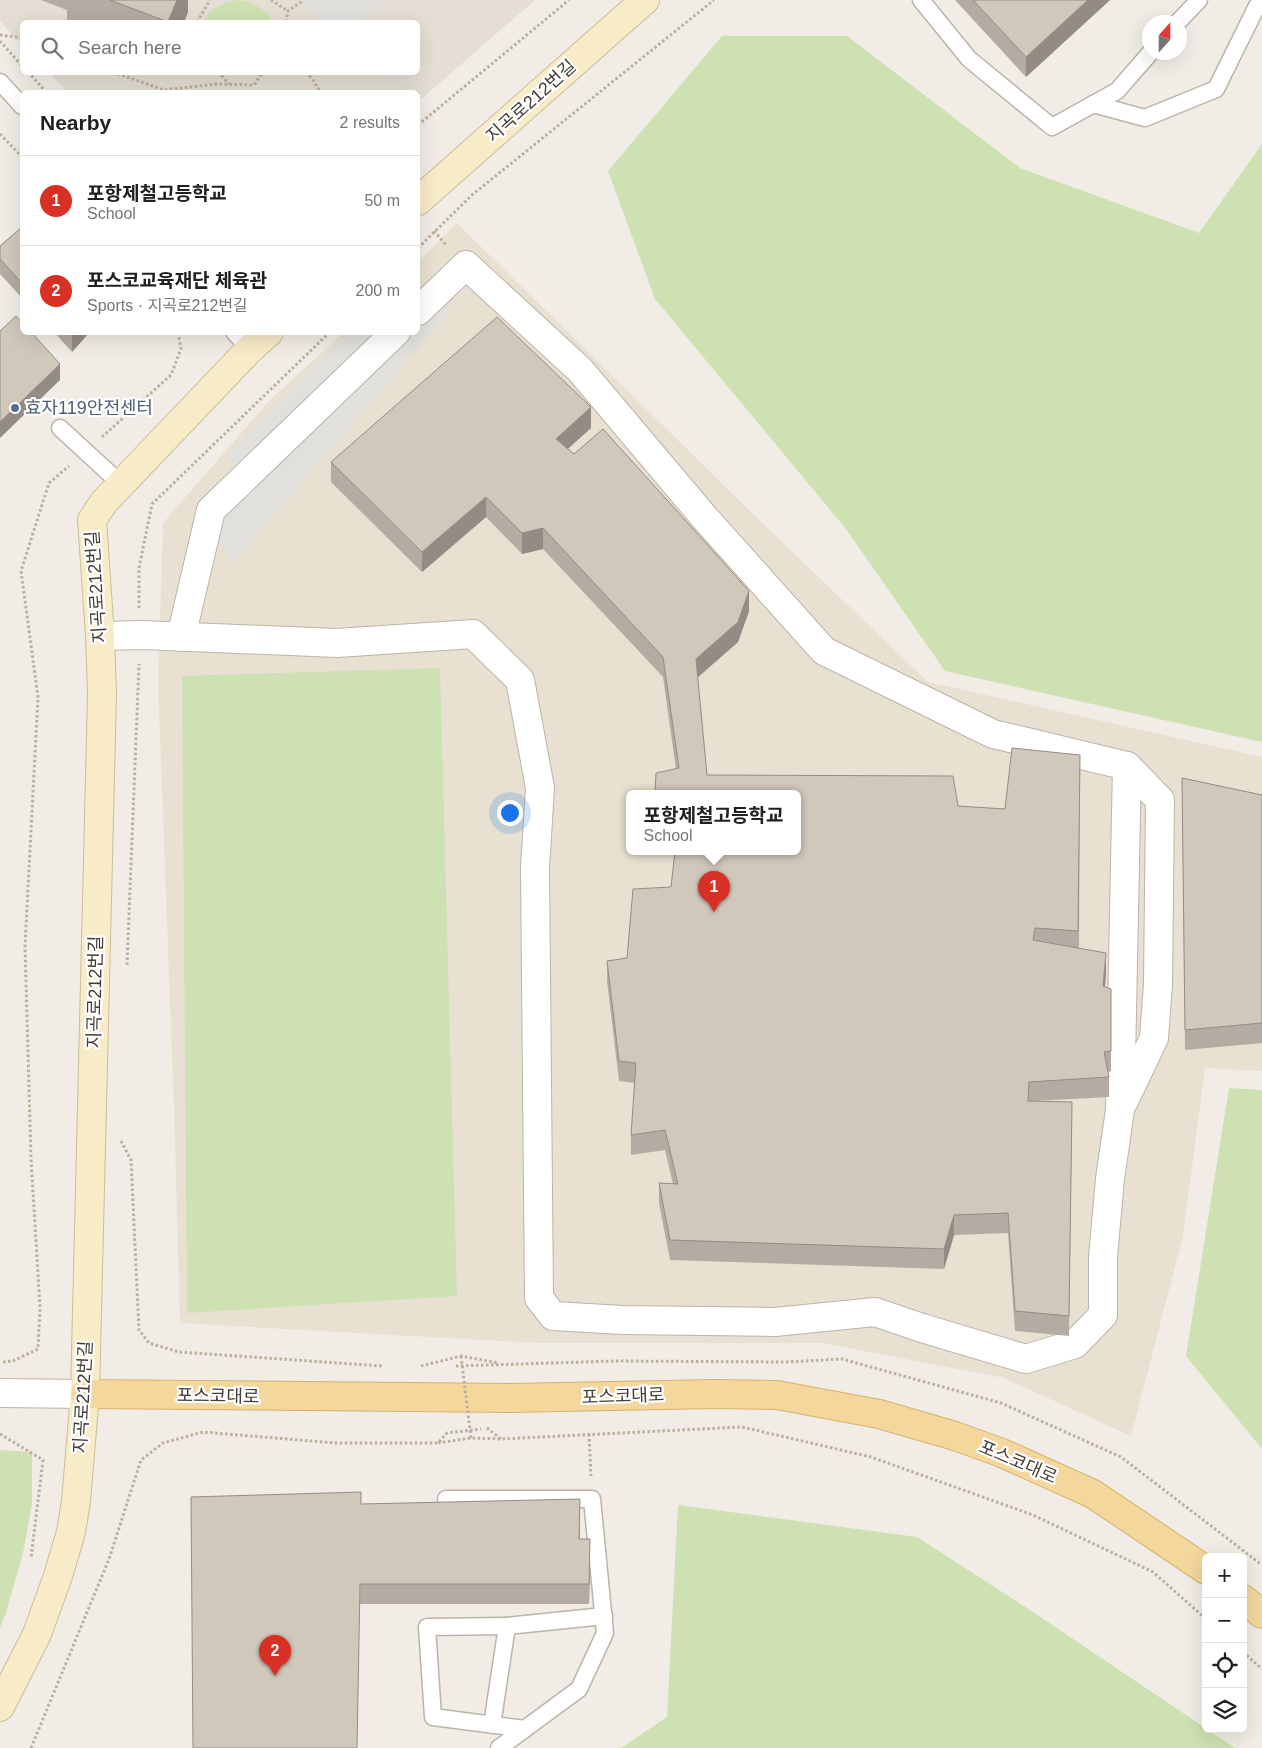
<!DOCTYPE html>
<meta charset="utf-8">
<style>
:root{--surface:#fff;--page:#f2f2f2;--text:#202124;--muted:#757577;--line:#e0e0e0;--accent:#d93025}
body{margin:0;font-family:Helvetica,"Noto Sans KR",sans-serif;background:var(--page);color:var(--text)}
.controls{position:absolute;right:15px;bottom:15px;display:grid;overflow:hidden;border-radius:8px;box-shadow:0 5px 20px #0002}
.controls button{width:45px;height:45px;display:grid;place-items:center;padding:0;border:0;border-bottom:1px solid var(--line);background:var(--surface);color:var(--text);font:25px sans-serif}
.compass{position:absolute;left:1142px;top:15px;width:45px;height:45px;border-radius:50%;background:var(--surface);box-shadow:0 5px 20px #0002;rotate:21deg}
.you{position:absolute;left:509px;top:812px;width:18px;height:18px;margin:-12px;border:4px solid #fff;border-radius:50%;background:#1a73e8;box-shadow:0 0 0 8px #1a73e833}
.badge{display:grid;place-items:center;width:32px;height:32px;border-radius:50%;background:var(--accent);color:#fff;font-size:16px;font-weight:700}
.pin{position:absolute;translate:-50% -41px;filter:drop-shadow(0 1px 2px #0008)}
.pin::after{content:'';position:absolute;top:26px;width:18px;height:15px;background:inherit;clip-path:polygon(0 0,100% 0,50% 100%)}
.popup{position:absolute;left:626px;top:790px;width:175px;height:65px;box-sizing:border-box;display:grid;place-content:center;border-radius:8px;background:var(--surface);filter:drop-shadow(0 1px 4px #0005);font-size:16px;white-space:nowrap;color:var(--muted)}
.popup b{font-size:19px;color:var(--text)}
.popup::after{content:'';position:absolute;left:50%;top:100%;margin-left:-10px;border:10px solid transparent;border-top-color:var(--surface)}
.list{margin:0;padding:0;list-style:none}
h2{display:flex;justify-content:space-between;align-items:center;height:65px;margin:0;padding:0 20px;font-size:21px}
h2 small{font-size:16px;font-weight:400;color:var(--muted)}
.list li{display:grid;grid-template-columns:32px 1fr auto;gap:15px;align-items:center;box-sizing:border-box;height:90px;padding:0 20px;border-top:1px solid var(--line)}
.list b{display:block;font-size:19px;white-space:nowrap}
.list p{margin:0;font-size:16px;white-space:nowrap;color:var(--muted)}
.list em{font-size:16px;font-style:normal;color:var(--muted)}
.icon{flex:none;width:28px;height:28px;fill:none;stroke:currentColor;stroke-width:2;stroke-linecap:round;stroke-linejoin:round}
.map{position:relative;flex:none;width:1262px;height:1748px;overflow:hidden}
.search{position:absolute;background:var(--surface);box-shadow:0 5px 20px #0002;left:20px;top:20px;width:400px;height:55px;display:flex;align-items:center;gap:12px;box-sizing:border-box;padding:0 18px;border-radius:8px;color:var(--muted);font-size:19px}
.panel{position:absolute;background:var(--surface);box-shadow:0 5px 20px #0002;left:20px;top:90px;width:400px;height:245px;border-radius:8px}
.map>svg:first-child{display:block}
</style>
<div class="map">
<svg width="1262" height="1748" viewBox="0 0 1262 1748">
<rect width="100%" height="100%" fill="#f1ede6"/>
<path fill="#e4ded4" d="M0,0H535L418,102V92H68L49,73L418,72V22H22V45L0,21Z"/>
<path fill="#e8e1d1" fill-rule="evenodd" d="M457,223L757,518L928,682L1262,757V1071L1205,1068L1183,1236L1131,1436L1004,1378L823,1343H538L180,1323L174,1108L158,684L163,523L270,400L343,333L418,332V262ZM630,793H798V851H630Z"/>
<g fill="#cde1b2">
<path d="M239,0C254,2 266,9 272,22H204C211,7 223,2 239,0Z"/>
<path d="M722,36H847L1020,168L1199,233L1262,144V742L945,671L846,529L655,299L608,171Z"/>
<path d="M440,668L457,1296L187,1313L182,676Z"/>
<path d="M1229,1088L1262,1090V1449L1186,1356Z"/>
<path d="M0,1450L32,1452V1504L23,1553L6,1613L0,1628Z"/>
<path d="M678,1505L917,1537L1036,1614L1235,1748H621L667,1717Z"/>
</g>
<g fill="#e2e0dd">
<path d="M298,0H387L360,22H322Z"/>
<path d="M418,280L451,310L232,564L202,512L239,465L226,458L314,366L350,333L418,332Z"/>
</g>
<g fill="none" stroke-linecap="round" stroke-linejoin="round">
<defs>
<g id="lane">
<path d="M921,0L969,59L1052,127L1117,91L1151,52"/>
<path d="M1178,22L1199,0"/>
<path d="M0,82L22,106"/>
<path d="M1093,104L1145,118L1216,89L1257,6"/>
<path d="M234,332L250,349"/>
<path d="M60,428L121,484"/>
<path d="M446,1499H592L605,1633L579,1689L499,1748"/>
<path d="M507,1626L604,1616"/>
<path d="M492,1725L507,1626L427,1627L433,1717L525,1729"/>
</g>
<g id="street">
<path d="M418,311L466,265L580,370L704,517L824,651L993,734L1127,766L1160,800L1158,984L1154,1038L1124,1101"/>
<path d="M100,636L142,635L337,643L473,634L520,680L540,788L535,868L539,1298L553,1316L623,1320L775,1322L875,1312L922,1328L1026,1359L1075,1344L1103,1315V1257L1110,1179L1120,1110L1127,766"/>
<path d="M181,637L211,510L396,332"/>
<path d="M0,1393L85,1394"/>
</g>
<g id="secondary">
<path d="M418,201L645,0"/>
<path d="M0,1707L37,1634L58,1576L71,1532L76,1501L85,1394L102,694L100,636L92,520L104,502L250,349L269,332"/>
</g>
<g id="primary">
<path d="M85,1394L510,1398L714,1394L777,1395L879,1414L955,1436L1002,1453L1093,1494L1206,1570"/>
<path d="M1243,1599L1262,1614"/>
</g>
</defs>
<use href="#lane" stroke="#bbb4a9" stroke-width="19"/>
<use href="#street" stroke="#bbb4a9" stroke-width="30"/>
<use href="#secondary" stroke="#cbbd9a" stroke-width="30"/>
<use href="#primary" stroke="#d5b36f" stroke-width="30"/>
<g stroke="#bbaf9c" stroke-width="3" stroke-dasharray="2.5 2.5" stroke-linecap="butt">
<path d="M271,0L288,11"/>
<path d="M197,22L210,0"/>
<path d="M286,22L288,11L304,0"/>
<path d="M0,35L22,38"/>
<path d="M0,41L22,66"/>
<path d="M28,72L46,92"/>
<path d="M113,72L164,90L216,84L254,85L263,72"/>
<path d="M218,72L229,84"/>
<path d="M306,72L313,80L320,92"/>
<path d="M418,125L569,0"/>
<path d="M0,134L22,157"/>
<path d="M434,231L446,245"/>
<path d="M418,248L472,195L714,0"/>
<path d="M102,437L171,375L181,349L178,332"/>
<path d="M139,608V568L152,504L330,332"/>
<path d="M127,965L139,664"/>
<path d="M121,1141L131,1160L139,1330L149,1343L179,1352L382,1366"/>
<path d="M3,1362L13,1361L38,1349L40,1307L31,1159L25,946L38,697L21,571L49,483L69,466"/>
<path d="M421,1366L461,1356L498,1363"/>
<path d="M456,1366L615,1361L786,1362L842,1359L1001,1403L1121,1457L1262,1565"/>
<path d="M487,1428L501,1439"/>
<path d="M0,1434L43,1460L31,1558"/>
<path d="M589,1434L591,1476"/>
<path d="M438,1443L471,1438L502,1439L742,1427L871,1457L1033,1515L1153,1572L1206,1619"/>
<path d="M1243,1652L1262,1669"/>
<path d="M31,1748L109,1559L141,1460L163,1443L203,1432L335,1443H438L447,1433L481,1429"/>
</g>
<use href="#lane" stroke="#fff" stroke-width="16"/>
<use href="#street" stroke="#fff" stroke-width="28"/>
<use href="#secondary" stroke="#f8ebc8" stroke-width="28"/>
<use href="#primary" stroke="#f3d79d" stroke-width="28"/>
<path stroke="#bbaf9c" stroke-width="3" stroke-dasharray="2.5 2.5" stroke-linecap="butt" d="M461,1356L471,1438"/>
</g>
<g fill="#b4aca2">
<path d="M41,0H188V12L184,22H67V10Z"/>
<path d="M955,0H1110L1026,77Z"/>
<path d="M22,227V298L0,274V246Z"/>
<path d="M54,332H88V334L72,352Z"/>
<path d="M591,428L568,449L749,611L738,642L697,677L707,775L958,806L1005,809L1080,755L1079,948L1106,973L1105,987L1111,989V1071L1108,1072L1109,1077V1097L1034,1101L1072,1123L1069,1336L1015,1331L1008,1233L954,1235L944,1269L670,1260L659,1203V1183L673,1184L665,1150L631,1155V1135L635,1083L619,1081L607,981V961L627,958L671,887L675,853L666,851H798L676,769L663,677L543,549L522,554L486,517L422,572L331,482V462Z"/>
<path d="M1182,778L1262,795V1043L1185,1050Z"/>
<path d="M361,1504L580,1519V1539L590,1559L589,1604H360Z"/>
</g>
<g fill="#928c84">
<path d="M177,0H188V12L184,22H168Z"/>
<path d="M1088,0H1110L1026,77V57Z"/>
<path d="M76,332H88V334L72,352V336Z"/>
<path d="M60,364V380L0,438V422Z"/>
<path d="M591,407V428L556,459V439Z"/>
<path d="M486,497V517L422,572V552Z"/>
<path d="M543,528V549L522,554V533Z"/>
<path d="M749,591V611L738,642L696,679V659Z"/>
<path d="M1106,953V973L1103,1006V986Z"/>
<path d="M954,1215V1235L944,1269V1249Z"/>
<path d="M580,1499V1519L579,1559V1539Z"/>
<path d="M590,1539V1559L589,1604V1584Z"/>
</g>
<g fill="#d1c8bc" stroke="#928c84">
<path d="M110,0H177L168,22Z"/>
<path d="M973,0H1088L1026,57Z"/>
<path d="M22,227V283L0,259V246Z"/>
<path d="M16,316L22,323V332H31L60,364L0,422V331Z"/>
<path d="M497,317L591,407L556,439L574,454L603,429L749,591L738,622L696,659L707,775L953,776L958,806L1005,809L1012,748L1080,755L1078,931L1035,928L1033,940L1106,953L1103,986L1111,989V1051L1104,1052L1109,1077L1029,1082L1028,1101L1072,1102L1069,1316L1015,1311L1008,1213L954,1215L944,1249L670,1240L659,1183L678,1184L665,1130L631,1135L636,1063L619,1061L607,961L627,958L633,889L671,887L675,851H798V793H655L656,773L679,768L663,657L543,528L522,533L486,497L422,552L331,462Z"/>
<path d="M69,332H76L72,336Z"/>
<path d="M1182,778L1262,795V1023L1185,1030Z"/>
<path d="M361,1492V1504L580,1499L579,1539H590L589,1584H360L357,1748H193L191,1497Z"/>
</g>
<circle fill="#5c6f8a" stroke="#fff" stroke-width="2" cx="15" cy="408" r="5"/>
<g text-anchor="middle" stroke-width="4.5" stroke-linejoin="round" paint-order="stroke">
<g font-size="18" fill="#423d36" stroke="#fff">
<text transform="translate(531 101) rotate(-42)" y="6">지곡로212번길</text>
<text transform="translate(96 587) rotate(-94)" y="6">지곡로212번길</text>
<text transform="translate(95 992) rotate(-89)" y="6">지곡로212번길</text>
<text transform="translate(218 1396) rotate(1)" y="6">포스코대로</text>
<text transform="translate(623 1396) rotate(-2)" y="6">포스코대로</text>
<text transform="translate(83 1397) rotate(-87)" y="6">지곡로212번길</text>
<text transform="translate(1018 1462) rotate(23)" y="6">포스코대로</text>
</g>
<g font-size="18" fill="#4e5e75" stroke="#fff" text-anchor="start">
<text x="25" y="414">효자119안전센터</text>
</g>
</g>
</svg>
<div class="controls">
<button>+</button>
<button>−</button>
<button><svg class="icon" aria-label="locate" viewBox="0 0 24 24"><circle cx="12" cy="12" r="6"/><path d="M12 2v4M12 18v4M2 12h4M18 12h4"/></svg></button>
<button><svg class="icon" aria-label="layers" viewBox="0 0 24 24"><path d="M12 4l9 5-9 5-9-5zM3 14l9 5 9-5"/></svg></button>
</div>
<svg class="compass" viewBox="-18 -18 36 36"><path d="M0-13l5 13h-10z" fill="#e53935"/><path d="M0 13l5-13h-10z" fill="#757577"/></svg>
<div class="you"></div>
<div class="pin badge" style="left:714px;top:912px">1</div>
<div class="popup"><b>포항제철고등학교</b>School</div>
<div class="pin badge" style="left:275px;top:1676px">2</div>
<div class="search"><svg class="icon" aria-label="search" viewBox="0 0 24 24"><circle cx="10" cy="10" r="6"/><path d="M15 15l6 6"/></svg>Search here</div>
<section class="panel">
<h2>Nearby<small>2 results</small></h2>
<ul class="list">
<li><span class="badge">1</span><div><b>포항제철고등학교</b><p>School</p></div><em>50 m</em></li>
<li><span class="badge">2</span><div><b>포스코교육재단 체육관</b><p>Sports · 지곡로212번길</p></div><em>200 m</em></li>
</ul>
</section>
</div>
